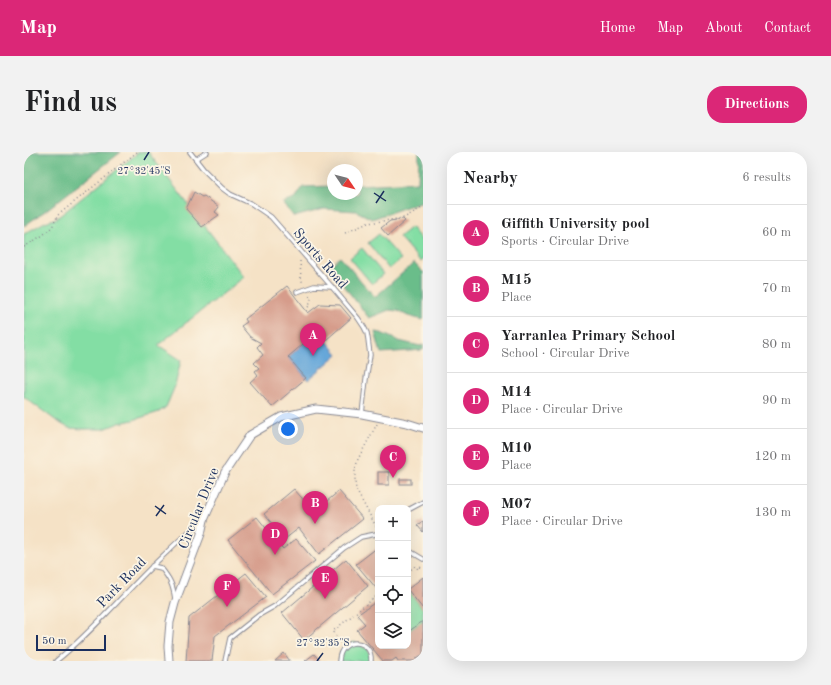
<!DOCTYPE html>
<meta charset="utf-8">
<style>
:root{--surface:#fff;--page:#f2f2f2;--text:#202124;--muted:#757577;--line:#e0e0e0;--accent:#db2777}
body{margin:0;font-family:"Old Standard TT",serif;background:var(--page);color:var(--text)}
.controls{position:absolute;right:12px;bottom:12px;display:grid;overflow:hidden;border-radius:8px;box-shadow:0 4px 16px #0002}
.controls button{width:36px;height:36px;display:grid;place-items:center;padding:0;border:0;border-bottom:1px solid var(--line);background:var(--surface);color:var(--text);font:20px sans-serif}
.compass{position:absolute;left:303px;top:12px;width:36px;height:36px;border-radius:50%;background:var(--surface);box-shadow:0 4px 16px #0002;rotate:125deg}
.scale{position:absolute;left:12px;bottom:10px;width:70px;box-sizing:border-box;padding-left:4px;border:2px solid #1b2f5e;border-top:0;font-size:11px;line-height:14px;white-space:nowrap;color:#1b2f5e;-webkit-text-stroke:3px #fcf5e5;paint-order:stroke}
.you{position:absolute;left:264px;top:277px;width:14px;height:14px;margin:-10px;border:3px solid #fff;border-radius:50%;background:#1a73e8;box-shadow:0 0 0 6px #1a73e833}
.badge{display:grid;place-items:center;width:26px;height:26px;border-radius:50%;background:var(--accent);color:#fff;font-size:13px;font-weight:700}
.pin{position:absolute;translate:-50% -33px;filter:drop-shadow(0 1px 2px #0008)}
.pin::after{content:'';position:absolute;top:21px;width:14px;height:12px;background:inherit;clip-path:polygon(0 0,100% 0,50% 100%)}
.list{margin:0;padding:0;list-style:none}
h2{display:flex;justify-content:space-between;align-items:center;height:52px;margin:0;padding:0 16px;font-size:17px}
h2 small{font-size:13px;font-weight:400;color:var(--muted)}
.list li{display:grid;grid-template-columns:26px 1fr auto;gap:12px;align-items:center;box-sizing:border-box;height:56px;padding:0 16px;border-top:1px solid var(--line)}
.list b{display:block;font-size:15px;white-space:nowrap}
.list p{margin:0;font-size:13px;white-space:nowrap;color:var(--muted)}
.list em{font-size:13px;font-style:normal;color:var(--muted)}
.icon{flex:none;width:22px;height:22px;fill:none;stroke:currentColor;stroke-width:2;stroke-linecap:round;stroke-linejoin:round}
.map{position:relative;flex:none;width:399px;height:509px;overflow:hidden;border-radius:16px}
header{display:flex;align-items:center;gap:24px;box-sizing:border-box;height:56px;padding:0 20px;background:var(--accent);color:#fff}
header strong{font-size:19px}
nav{display:flex;gap:22px;margin-inline-start:auto;font-size:14px}
.intro{display:flex;align-items:center;justify-content:space-between;box-sizing:border-box;height:96px;padding:0 24px}
h1{margin:0;font-size:28px}
.button{padding:10px 18px;border-radius:16px;background:var(--accent);color:#fff;font-size:14px;font-weight:700}
main{display:flex;gap:24px;padding:0 24px}
aside{flex:1;background:var(--surface);border-radius:16px;box-shadow:0 4px 16px #0002}
.map>svg:first-child{display:block}
</style>
<header>
<strong>Map</strong>
<nav><a>Home</a><a>Map</a><a>About</a><a>Contact</a></nav>
</header>
<div class="intro"><h1>Find us</h1><a class="button">Directions</a></div>
<main>
<div class="map">
<svg width="399" height="509" viewBox="0 0 399 509">
<rect width="100%" height="100%" fill="#fcf5e5"/>
<filter id="ink" filterUnits="userSpaceOnUse"><feTurbulence type="fractalNoise" baseFrequency=".025" numOctaves="2"/><feDisplacementMap in="SourceGraphic" scale="8" xChannelSelector="R" yChannelSelector="G"/><feConvolveMatrix kernelMatrix="1 2 1 2 8 2 1 2 1" color-interpolation-filters="sRGB"/></filter>
<filter id="wash" filterUnits="userSpaceOnUse"><feTurbulence type="fractalNoise" baseFrequency=".012" numOctaves="4" result="noise"/><feDisplacementMap in="SourceGraphic" scale="16" xChannelSelector="R" yChannelSelector="G"/><feGaussianBlur stdDeviation="0.9" result="paint"/><feColorMatrix in="noise" values="0 0 0 0 0 0 0 0 0 0 0 0 0 0 0 0 0 1.4 0 .05"/><feComposite in="paint" operator="in"/></filter>
<g filter="url(#wash)">
<rect width="100%" height="100%" fill="#f5e2c6"/>
<g fill="#83dea4" stroke="#4f8681">
<path d="M115,0H124L220,125L134,193L157,208L151,234L142,255L135,260L109,268L95,271L80,277H59L45,276L34,270L0,245V82L21,70L33,66Z"/>
<path d="M387,75L399,90V108L397,110L375,85Z"/>
<path d="M355,82L377,107L365,117L344,91Z"/>
<path d="M338,96L359,122L348,132L326,106Z"/>
<path d="M384,438L399,457V469L384,480Z"/>
<path d="M330,490L344,497L347,509H315L317,499Z"/>
</g>
<g fill="#6abd8a" stroke="#427674">
<path d="M0,0H97L21,59L0,74Z"/>
<path d="M395,0H399V49L348,67L332,59L300,57L270,65L259,51L271,47L279,35L309,34V42H333V33L394,30Z"/>
<path d="M316,105L351,145L390,111L399,120V168L384,164L374,159L365,158L345,166L305,115Z"/>
<path d="M351,180L357,181L375,189L396,194L399,193V198L357,201Z"/>
</g>
<path fill="#66a7d9" stroke="#406b9c" d="M294,179L314,202L284,228L264,205Z"/>
<g id="blocks">
<g fill="#d69c8b">
<path d="M170,40L178,45L180,44L195,55L191,60L195,63L178,75L162,57Z"/>
<path d="M379,67L381,69L364,84L357,76L366,69Z"/>
<path d="M263,134L284,161L296,152L316,153L327,166L302,188L294,179L264,205L282,226L248,255L226,230L234,223L231,219L235,216L230,211L239,203L233,195L237,191L226,185L217,174L223,170L221,167Z"/>
<rect x="354" y="320" width="11" height="13"/>
<rect x="376" y="327" width="11" height="5"/>
<path d="M270,337L290,360L315,339L339,367L295,402L275,376L261,387L240,362Z"/>
<path d="M233,365L259,397L272,387L291,409L248,442L204,388Z"/>
<path d="M399,369V380L393,373Z"/>
<path d="M354,395V433L352,436L332,412Z"/>
<path d="M322,407L344,434L280,488L258,461Z"/>
<path d="M222,421L242,445L191,484L188,509H162L165,466Z"/>
<path d="M399,425V457L384,438V437Z"/>
<path d="M353,449L354,450V494H384V480L399,469V503L392,509H374L372,506L368,509H359L333,478L341,472L333,463Z"/>
<path d="M260,501L266,509H251Z"/>
<path d="M290,502L296,509H281Z"/>
</g>
</g>
</g>
<g filter="url(#ink)">
<use href="#blocks" fill-opacity="0" stroke="#888892" stroke-width="1"/>
<g fill="none" stroke-linecap="round" stroke-linejoin="round">
<defs>
<g id="lane">
<path d="M166,0L180,18L198,36L206,42L228,52L247,65L308,135L334,166L340,175L343,181L344,187L346,203L342,227L338,262"/>
<path d="M172,7L183,0"/>
<path d="M273,140L290,134L308,135"/>
<path d="M384,358L399,350"/>
<path d="M384,398L399,407"/>
<path d="M128,414L137,416C146,427 149,433 151,447"/>
<path d="M32,509C72,477 104,436 142,401C154,389 165,378 179,369"/>
<path d="M201,509L206,486L235,463L251,454L320,396L337,385L352,382L354,383"/>
<path d="M315,509C316,484 349,486 347,509"/>
</g>
<g id="street">
<path d="M145,509L144,494L146,470L151,451L177,382L180,368L201,320L226,283L257,265L292,257L338,262L383,271L399,276"/>
<path d="M396,509L399,507"/>
</g>
</defs>
<use href="#lane" stroke="#888892" stroke-width="5.5"/>
<use href="#street" stroke="#888892" stroke-width="9"/>
<g stroke="#888892" stroke-width="1.5" stroke-dasharray="1 3" stroke-linecap="butt">
<path d="M321,81L344,71L380,66L399,55"/>
<path d="M0,95L19,83L28,75L34,63L113,0"/>
<path d="M276,109L277,127L279,131"/>
<path d="M283,159L287,147L285,143"/>
<path d="M353,272L334,307L331,318V329L332,338L353,376"/>
<path d="M384,420L391,414L394,417L399,414"/>
<path d="M317,491L309,479L354,443"/>
</g>
<use href="#lane" stroke="#fff" stroke-width="3.5"/>
<use href="#street" stroke="#fff" stroke-width="7"/>
</g>
</g>
<path fill="none" stroke="#1b2f5e" stroke-width="1.5" d="M120,8L125,0M350,41L362,49M352,51L360,39M131,354L142,362M132,364L140,353M293,509L299,501"/>
<g text-anchor="middle" stroke-width="3.5" stroke-linejoin="round" paint-order="stroke">
<g font-size="14" fill="#1b2f5e" stroke="#fcf5e5">
<text transform="translate(297 106) rotate(49)" y="5">Sports Road</text>
<text transform="translate(174 356) rotate(-68)" y="5">Circular Drive</text>
<text transform="translate(97 430) rotate(-46)" y="5">Park Road</text>
</g>
</g>
<g font-size="10" text-anchor="middle" fill="#1b2f5e" stroke="#fcf5e5" stroke-width="3.5" stroke-linejoin="round" paint-order="stroke">
<text x="120" y="22">27°32'45"S</text>
<text x="299" y="494">27°32'35"S</text>
</g>
</svg>
<div class="controls">
<button>+</button>
<button>−</button>
<button><svg class="icon" aria-label="locate" viewBox="0 0 24 24"><circle cx="12" cy="12" r="6"/><path d="M12 2v4M12 18v4M2 12h4M18 12h4"/></svg></button>
<button><svg class="icon" aria-label="layers" viewBox="0 0 24 24"><path d="M12 4l9 5-9 5-9-5zM3 14l9 5 9-5"/></svg></button>
</div>
<svg class="compass" viewBox="-18 -18 36 36"><path d="M0-13l5 13h-10z" fill="#e53935"/><path d="M0 13l5-13h-10z" fill="#757577"/></svg>
<div class="scale">50 m</div>
<div class="you"></div>
<div class="pin badge" style="left:289px;top:204px">A</div>
<div class="pin badge" style="left:291px;top:372px">B</div>
<div class="pin badge" style="left:369px;top:326px">C</div>
<div class="pin badge" style="left:251px;top:403px">D</div>
<div class="pin badge" style="left:301px;top:447px">E</div>
<div class="pin badge" style="left:203px;top:455px">F</div>
</div>
<aside>
<h2>Nearby<small>6 results</small></h2>
<ul class="list">
<li><span class="badge">A</span><div><b>Giffith University pool</b><p>Sports · Circular Drive</p></div><em>60 m</em></li>
<li><span class="badge">B</span><div><b>M15</b><p>Place</p></div><em>70 m</em></li>
<li><span class="badge">C</span><div><b>Yarranlea Primary School</b><p>School · Circular Drive</p></div><em>80 m</em></li>
<li><span class="badge">D</span><div><b>M14</b><p>Place · Circular Drive</p></div><em>90 m</em></li>
<li><span class="badge">E</span><div><b>M10</b><p>Place</p></div><em>120 m</em></li>
<li><span class="badge">F</span><div><b>M07</b><p>Place · Circular Drive</p></div><em>130 m</em></li>
</ul>
</aside>
</main>
